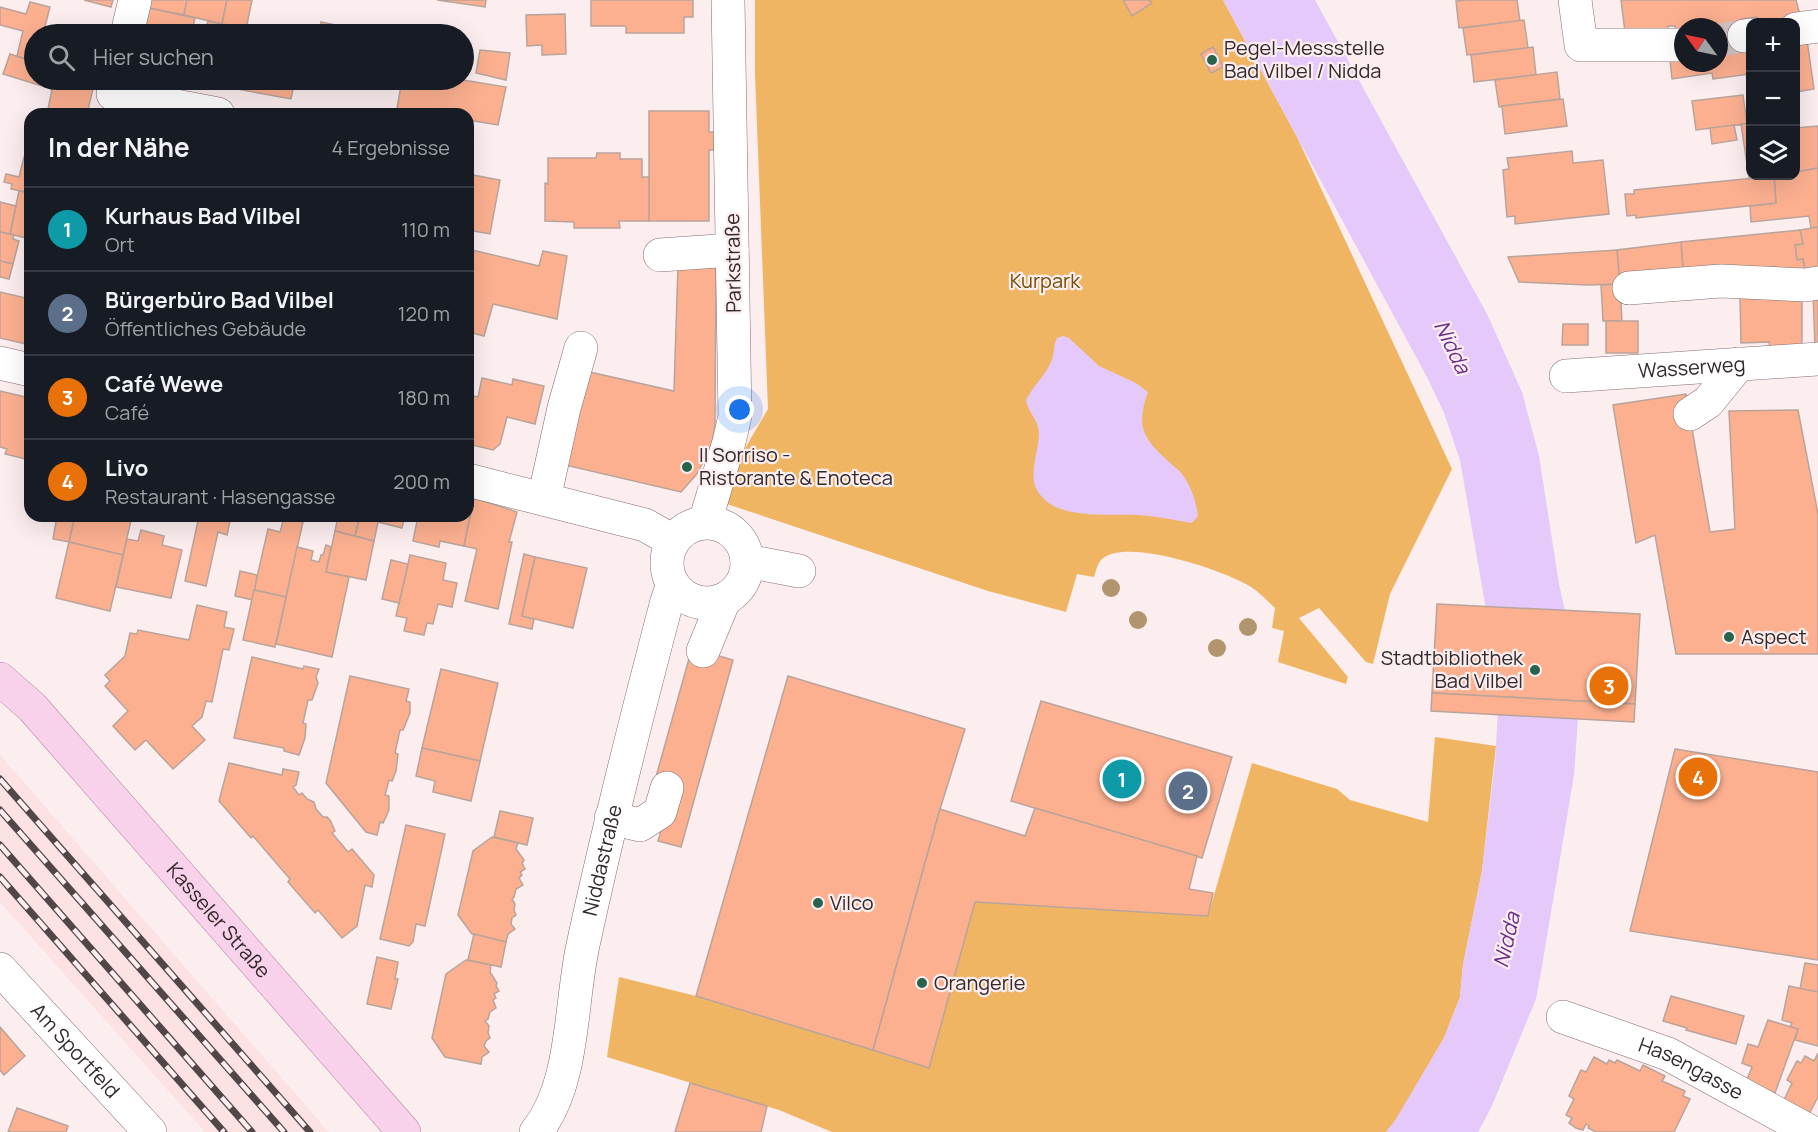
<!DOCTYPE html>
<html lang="de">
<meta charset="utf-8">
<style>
:root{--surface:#171b24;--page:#20242c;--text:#f1f3f6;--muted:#9ea1a6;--line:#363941;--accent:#7c3aed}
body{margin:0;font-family:Manrope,sans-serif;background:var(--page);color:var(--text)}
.controls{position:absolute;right:18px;top:18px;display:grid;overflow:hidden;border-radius:12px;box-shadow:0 6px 24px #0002}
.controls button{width:54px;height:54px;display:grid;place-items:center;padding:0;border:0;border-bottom:2px solid var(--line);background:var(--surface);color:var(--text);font:30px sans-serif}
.compass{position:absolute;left:1674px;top:18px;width:54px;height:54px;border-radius:50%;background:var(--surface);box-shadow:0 6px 24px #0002;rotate:303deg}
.you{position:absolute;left:740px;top:410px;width:21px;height:21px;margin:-15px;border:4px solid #fff;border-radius:50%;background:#1a73e8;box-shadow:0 0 0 9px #1a73e833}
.badge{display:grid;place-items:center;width:39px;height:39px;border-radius:50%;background:var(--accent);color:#fff;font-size:20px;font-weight:700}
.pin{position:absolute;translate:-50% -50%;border:3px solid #fff;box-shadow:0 2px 6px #0006}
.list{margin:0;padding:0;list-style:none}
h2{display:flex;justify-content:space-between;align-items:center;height:78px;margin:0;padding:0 24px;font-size:26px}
h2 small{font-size:20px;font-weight:400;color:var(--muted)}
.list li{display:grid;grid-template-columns:39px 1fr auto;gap:18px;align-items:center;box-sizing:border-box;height:84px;padding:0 24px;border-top:2px solid var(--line)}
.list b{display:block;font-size:22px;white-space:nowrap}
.list p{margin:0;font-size:20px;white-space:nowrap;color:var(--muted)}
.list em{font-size:20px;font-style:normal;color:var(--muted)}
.icon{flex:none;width:33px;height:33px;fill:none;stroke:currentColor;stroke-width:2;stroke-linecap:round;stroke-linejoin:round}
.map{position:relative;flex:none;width:1818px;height:1132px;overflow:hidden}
.search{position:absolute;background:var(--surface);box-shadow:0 6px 24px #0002;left:24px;top:24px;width:450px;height:66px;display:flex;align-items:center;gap:15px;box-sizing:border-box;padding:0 21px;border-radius:33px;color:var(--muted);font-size:22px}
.panel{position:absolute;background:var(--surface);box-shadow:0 6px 24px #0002;left:24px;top:108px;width:450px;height:414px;border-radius:18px}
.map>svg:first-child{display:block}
</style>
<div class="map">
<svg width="1818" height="1132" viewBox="0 0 1818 1132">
<rect width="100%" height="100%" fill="#fcedee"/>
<path fill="#fde2e4" d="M0,755L329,1132H205L0,902Z"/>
<g fill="#f0b563">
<path d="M755,0H1223L1297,137L1452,469L1390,594L1373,664L1366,662L1319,608L1299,618L1348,677L1346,684L1278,662L1284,631L1272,628L1275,608C1267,601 1259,592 1251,587C1226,571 1124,536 1101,560C1097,564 1096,572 1094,577L1077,574L1066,612L988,591L715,500L768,409L755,74Z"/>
<path d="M1435,737L1496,746L1482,871L1463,965L1460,997L1444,1038L1396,1120L1386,1132H832L779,1110L607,1057L619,977L696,996L929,1067L975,902L1208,916L1252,763L1337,789L1350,800L1428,822Z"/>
</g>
<g fill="#e5c9fb">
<path d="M1223,0H1315L1487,314L1522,392L1539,456L1559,584L1577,666L1578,719L1574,775L1541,972L1536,999L1491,1108L1478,1132H1386L1396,1119L1444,1038L1460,997L1463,965L1482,871L1495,763L1498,710L1492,644L1460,460L1444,413L1428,379Z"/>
<path d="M1063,336L1069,338L1099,366L1136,383L1148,392C1136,427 1142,437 1168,461C1172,465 1178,469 1182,474C1191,486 1196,501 1198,516L1192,523C1174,520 1156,516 1138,515C1108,513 1052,522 1036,488C1029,472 1039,450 1039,433C1039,420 1028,413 1026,400C1033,386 1045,376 1051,362C1055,353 1053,346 1057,338Z"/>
</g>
<g fill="#fcb090" stroke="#b9a49c" stroke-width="1.5">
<path d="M84,0H113L111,7Z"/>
<path d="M151,0H187L184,15L149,8Z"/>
<path d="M187,0H227L222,24L184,15Z"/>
<path d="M227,0H252L246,29L222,24Z"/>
<path d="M437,0H486L485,7Z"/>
<path d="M591,0H693V17H684V33H626V26H591Z"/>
<path d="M1123,0H1149L1152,3L1132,16Z"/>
<path d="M1466,0H1517L1520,21L1459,28L1456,1Z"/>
<path d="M1621,0H1796L1801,19L1767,22H1758L1757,17L1742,19L1746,49L1719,53V27H1683V38L1676,39L1675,26H1668V30L1625,32Z"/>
<path d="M30,2L50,7L43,34H34V62L17,56L23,31L0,25V7L26,14Z"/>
<path d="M149,8L195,18L191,34H144Z"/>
<path d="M565,14L566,54L542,55V45L527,46L526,15Z"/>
<path d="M1524,20L1528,48L1467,55L1463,28Z"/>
<path d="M208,21L248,30L247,34H205Z"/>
<path d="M321,22L336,25L334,34H319Z"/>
<path d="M1807,40L1814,89L1796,92V41Z"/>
<path d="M1213,47L1223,67L1211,73L1201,54Z"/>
<path d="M1533,47L1536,75L1474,82L1471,55Z"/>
<path d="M1746,49L1749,74L1713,79L1712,73L1672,79L1670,60L1683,58V63H1719V53Z"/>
<path d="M480,50L510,53L506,80L476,73Z"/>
<path d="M10,54L34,62V80H95L87,114H63L48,109L52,89L3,74Z"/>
<path d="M1557,72L1560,99L1499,107L1495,80Z"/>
<path d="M239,80H295L291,99L237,89Z"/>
<path d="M335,80H370L369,86Z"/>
<path d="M402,80H463L506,87L498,125L468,120V114H396Z"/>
<path d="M1743,95L1747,124L1696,130L1692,101Z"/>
<path d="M1563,99L1567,126L1505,134L1502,106Z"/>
<path d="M649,111H709V132H714L715,150H709V221H649Z"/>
<path d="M1750,123V176H1772L1749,178L1741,124Z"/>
<path d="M1796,123V128L1818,126V168L1796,172Z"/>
<path d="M1734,125L1737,140L1712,144L1710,128Z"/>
<path d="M1572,151L1573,163L1603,160L1609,214L1515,224V216L1507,217L1503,170L1509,169L1507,158Z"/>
<path d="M597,153H620V159H642V177H649V221H619L620,228H574V222L545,221V183L548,184V158H596Z"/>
<path d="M24,157L30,158V193L11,189L12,184L4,182L6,174L19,177Z"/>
<path d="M1818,168V227L1811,228L1809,216L1751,222L1750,206L1776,203L1774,176H1796V172Z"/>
<path d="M468,174L500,180L490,234L468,230Z"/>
<path d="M1774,176L1776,203L1636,218V215L1627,216L1625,194H1634V190Z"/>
<path d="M19,191L30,193V239L10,234Z"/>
<path d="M0,202L16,206L10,234L0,232Z"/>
<path d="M1818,227V273L1806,275L1803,259L1797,260L1795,245L1803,244L1800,230Z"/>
<path d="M1800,230L1803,244L1795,245L1797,260L1803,259L1805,272L1775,271L1776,267L1683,270L1681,242Z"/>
<path d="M0,232L14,235L13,239L19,241L13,264L0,261Z"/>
<path d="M1681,242L1683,270L1619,275L1617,250Z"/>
<path d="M468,249L539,266L543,251L567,256L557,319L493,304L484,336L468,332Z"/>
<path d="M1617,250L1620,284L1588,285L1519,282L1508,257Z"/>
<path d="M0,261L13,264L9,279L0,277Z"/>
<path d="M678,265L716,266L715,425L712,443L705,459L696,475L681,492L565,465L585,371L674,391Z"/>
<path d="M1620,284L1622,321H1603L1601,285Z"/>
<path d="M0,292L30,299V342L26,344L0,338Z"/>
<path d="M1813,292L1818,293V346L1815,347Z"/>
<path d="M1740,298H1802V347L1770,348L1769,342L1741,343Z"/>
<rect x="1606" y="321" width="32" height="32"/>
<path d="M1563,324H1588V345H1562Z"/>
<path d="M482,378L512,385L513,379L544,386L535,424L507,417L500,444L493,450L468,444V401L469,395L478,397Z"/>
<path d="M0,391L30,398V460L5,454L7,449L0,447Z"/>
<path d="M1686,394L1710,532L1735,529L1729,411L1798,410L1818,514V654H1676L1655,535L1636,543L1613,405Z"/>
<path d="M468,496L474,498L464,546L440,541L439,547L413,541L418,516H468Z"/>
<path d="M474,498L517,512L509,542H512L498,609L465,601L477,549L464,546Z"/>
<path d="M55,516H75L69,542L53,539L57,516Z"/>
<path d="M75,516H132L123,555L69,542Z"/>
<path d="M199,516H231L227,535L218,532L206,586L185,581Z"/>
<path d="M338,516H360L355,536L335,531Z"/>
<path d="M360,516H405L402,528L378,522L374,541L355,536Z"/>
<path d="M284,518L303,522L286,597L254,590L268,529L280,532Z"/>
<path d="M141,530L164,536L162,545L182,550L171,598L116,587L127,539L138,541Z"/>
<path d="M335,531L374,541L366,580L326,572Z"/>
<path d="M69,542L123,555L110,611L56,598Z"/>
<path d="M326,545L331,547L326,572L349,577L332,657L276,644L297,547L313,551L311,560L319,562L321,555H323Z"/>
<path d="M524,554L535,557L522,616L534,619L532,629L509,624Z"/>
<path d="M410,555L446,563L443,580L457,583L452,607L438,604L433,624L427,623L424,635L404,631L407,618L396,616Z"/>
<path d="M535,557L587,568L573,628L522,616Z"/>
<path d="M391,560L408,564L399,603L382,599Z"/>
<path d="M240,571L257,575L253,600L235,596Z"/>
<path d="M254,590L286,597L275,647L243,640Z"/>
<path d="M1437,604L1640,614L1635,704L1432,693Z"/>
<path d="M197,605L227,612L224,627L234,629L229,650L223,649L212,702L206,701L202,717L192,726L205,740L173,769L146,740L135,750L113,726L128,711L105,686L110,681L105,675L125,656L130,633L137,634L138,630L189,640Z"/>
<path d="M692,648L733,660L681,847L658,841L674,789L654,784Z"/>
<path d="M252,657L303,669L304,666L319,669L316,677L318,683L312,700H308L303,723L306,724L305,738L299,755L284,751V748L234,738Z"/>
<path d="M441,669L498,683L480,761L422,748Z"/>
<path d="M350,676L409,689L406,701L410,702V713L403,730H400L395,753L398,754L396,771L392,781L389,780L385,795L389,796V810L383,823L380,822L377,835L366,832L326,783Z"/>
<path d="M788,676L965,729L940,809L873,1050L696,996Z"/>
<path d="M1432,693L1635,704L1634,722L1431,711Z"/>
<path d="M1041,701L1232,757L1202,858L1011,801Z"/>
<path d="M422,748L480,761L471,801L433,792L435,781L416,776Z"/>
<path d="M1675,749L1818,772V960L1630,931Z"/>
<path d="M229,763L282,775L283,769L299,772L296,785L293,787L299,795L302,793L307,799L314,802L316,809L323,817H327L330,820L335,831L332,833L348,852L352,849L374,875L372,887L365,885L357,926L342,938L318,910L315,913L288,882L290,879L253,836L251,838L219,801Z"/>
<path d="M1035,808L1197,856L1189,889L1213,893L1208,916L975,902L929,1068L873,1050L940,809L1025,836Z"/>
<path d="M500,811L533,818L527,845L494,837Z"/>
<path d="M406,825L445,834L425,926L416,924L413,942L409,946L380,939Z"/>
<path d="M492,837L518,843L516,849L524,860L522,863L525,869L520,872L522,875L519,878L523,885L516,889L514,897L512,899L515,904L514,910L516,915L512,918L511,924L515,929L508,934L506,942L472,934L458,915L473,851Z"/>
<path d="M474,934L506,942L501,967L468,960Z"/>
<path d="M377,957L398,962L395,979H398L391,1009L367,1004Z"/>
<path d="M466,960L491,965L490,972L497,983L496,986L499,991L494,994L496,998L493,1000L496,1008L490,1012L488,1019L485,1021L489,1026L488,1033L490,1038L486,1041L484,1046L489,1052L482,1057L481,1064L445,1057L432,1038L446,974Z"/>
<path d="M1805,963L1818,965V992L1800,989Z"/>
<path d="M1789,986L1818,992V1046L1795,1040L1798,1029L1790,1027L1792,1023L1782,1020Z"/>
<path d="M1671,996L1744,1016L1736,1044L1686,1030L1687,1028L1663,1021Z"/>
<path d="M1768,1020L1798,1029L1775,1093L1746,1082L1752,1067L1742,1063L1748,1044L1758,1047Z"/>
<path d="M0,1027L25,1056L4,1075L0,1070Z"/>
<path d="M1818,1053V1097L1808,1116L1783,1102L1792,1083L1787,1080L1797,1061L1801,1063L1805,1056L1814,1061Z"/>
<path d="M1594,1057L1607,1064L1609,1060L1615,1063L1617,1060L1640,1071L1643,1065L1665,1076L1662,1081L1685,1091L1683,1096L1690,1099L1674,1132H1596L1588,1128L1589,1126L1586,1124L1583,1130L1576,1128L1569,1123L1572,1118L1566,1115L1574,1099L1569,1096L1581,1070L1586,1072Z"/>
<path d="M690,1083L767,1106L761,1132H675Z"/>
<path d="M17,1108L68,1126L66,1132H8Z"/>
</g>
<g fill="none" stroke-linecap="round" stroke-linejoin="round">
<path stroke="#d4c6c7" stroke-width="33" stroke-dasharray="33 16" stroke-linecap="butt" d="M1719,40L1744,36"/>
<defs>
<g id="minor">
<path d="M1575,0L1581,45H1683"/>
<path d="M1796,29L1818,26"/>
<path d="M127,34L135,0"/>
<path d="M1744,36L1750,35"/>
<path d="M113,94L218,114"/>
<path d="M660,255L732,250"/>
<path d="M1629,288L1721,281L1805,285L1818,283"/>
<path d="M0,363L30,370"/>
<path id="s1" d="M1566,376L1818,359"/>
<path d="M1690,414L1708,402L1739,364"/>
<path d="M468,480L645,525L673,541"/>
<path d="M544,499L564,408L581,348"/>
<path d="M705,522L729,442L735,416L728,0"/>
<circle cx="707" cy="563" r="40"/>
<path d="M747,561L799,571"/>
<path d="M703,651L724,600"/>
<path d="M611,818L640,825L660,812L667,788"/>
<path id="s2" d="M0,969L150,1132"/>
<path id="s3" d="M1563,1017L1668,1054L1811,1132"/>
<path id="s4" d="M536,1132C575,1084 570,1003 583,945C608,829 637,715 667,601L672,587"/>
</g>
<g id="major">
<path id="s5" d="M0,679L32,707L404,1132"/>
</g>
</defs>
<use href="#minor" stroke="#836e70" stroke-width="34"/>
<use href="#major" stroke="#b0839e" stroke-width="34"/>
<use href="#minor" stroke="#fff" stroke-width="33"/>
<use href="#major" stroke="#f8d1ea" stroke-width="33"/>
<defs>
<g id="rail">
<path d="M0,779L310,1132"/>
<path d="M0,810L284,1132"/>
<path d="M0,845L252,1132"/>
<path d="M0,877L224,1132"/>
</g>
</defs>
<use href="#rail" stroke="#514748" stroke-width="7"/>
<use href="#rail" stroke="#fcedee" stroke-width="4.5" stroke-dasharray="14" stroke-linecap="butt"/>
</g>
<g fill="#b1956e">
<circle cx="1111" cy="588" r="9"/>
<circle cx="1138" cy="620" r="9"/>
<circle cx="1248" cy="627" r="9"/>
<circle cx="1217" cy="648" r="9"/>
</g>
<g fill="#27634d" stroke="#fcedee" stroke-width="2">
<circle cx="1212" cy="60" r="6"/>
<circle cx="687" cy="467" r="6"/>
<circle cx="1729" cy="637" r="6"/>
<circle cx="1535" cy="670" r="6"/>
<circle cx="818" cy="903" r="6"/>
<circle cx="922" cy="983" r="6"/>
</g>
<g text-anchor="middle" stroke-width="4.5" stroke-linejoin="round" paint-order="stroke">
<g font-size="20" fill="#32292a" stroke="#fcedee" text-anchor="start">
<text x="1224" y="55">Pegel-Messstelle<tspan x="1224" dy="23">Bad Vilbel / Nidda</tspan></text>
<text x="699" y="462">Il Sorriso -<tspan x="699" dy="23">Ristorante &amp; Enoteca</tspan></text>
<text x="1741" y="644">Aspect</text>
<text x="1523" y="665" text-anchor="end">Stadtbibliothek<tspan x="1523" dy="23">Bad Vilbel</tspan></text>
<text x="830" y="910">Vilco</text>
<text x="934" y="990">Orangerie</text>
</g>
<g font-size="20" fill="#32292a" stroke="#fcedee">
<text transform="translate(733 263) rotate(-91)" y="7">Parkstraße</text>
<text dy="7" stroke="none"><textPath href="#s1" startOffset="126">Wasserweg</textPath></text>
<text dy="7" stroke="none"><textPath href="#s4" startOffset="282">Niddastraße</textPath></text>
<text dy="7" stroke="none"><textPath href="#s5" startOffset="326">Kasseler Straße</textPath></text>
<text dy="7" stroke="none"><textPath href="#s2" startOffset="111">Am Sportfeld</textPath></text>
<text dy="7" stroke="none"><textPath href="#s3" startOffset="138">Hasengasse</textPath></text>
</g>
<g font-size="20" fill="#744d06" stroke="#fcedee">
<text x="1045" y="288">Kurpark</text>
</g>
<g font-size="21" font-style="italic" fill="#692d8c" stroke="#fcedee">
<text transform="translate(1452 347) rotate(64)" y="7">Nidda</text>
<text transform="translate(1507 940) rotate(-77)" y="7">Nidda</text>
</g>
</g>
</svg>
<div class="controls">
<button>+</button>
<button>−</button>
<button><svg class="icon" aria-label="layers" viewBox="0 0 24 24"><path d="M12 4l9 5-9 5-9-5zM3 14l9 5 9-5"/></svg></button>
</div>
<svg class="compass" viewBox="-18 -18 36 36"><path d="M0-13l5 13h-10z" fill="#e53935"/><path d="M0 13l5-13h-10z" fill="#9ea1a6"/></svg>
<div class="you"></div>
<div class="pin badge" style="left:1122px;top:779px;background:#0f9aa8">1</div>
<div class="pin badge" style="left:1188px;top:791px;background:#5c6f8a">2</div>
<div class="pin badge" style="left:1609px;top:686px;background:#e8710a">3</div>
<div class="pin badge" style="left:1698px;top:777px;background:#e8710a">4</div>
<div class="search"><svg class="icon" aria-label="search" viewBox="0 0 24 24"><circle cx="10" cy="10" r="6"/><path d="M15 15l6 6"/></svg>Hier suchen</div>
<section class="panel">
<h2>In der Nähe<small>4 Ergebnisse</small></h2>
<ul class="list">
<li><span class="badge" style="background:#0f9aa8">1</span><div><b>Kurhaus Bad Vilbel</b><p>Ort</p></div><em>110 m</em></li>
<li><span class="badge" style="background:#5c6f8a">2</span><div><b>Bürgerbüro Bad Vilbel</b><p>Öffentliches Gebäude</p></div><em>120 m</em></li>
<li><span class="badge" style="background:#e8710a">3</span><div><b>Café Wewe</b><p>Café</p></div><em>180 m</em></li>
<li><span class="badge" style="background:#e8710a">4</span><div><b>Livo</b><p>Restaurant · Hasengasse</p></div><em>200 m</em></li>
</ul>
</section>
</div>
